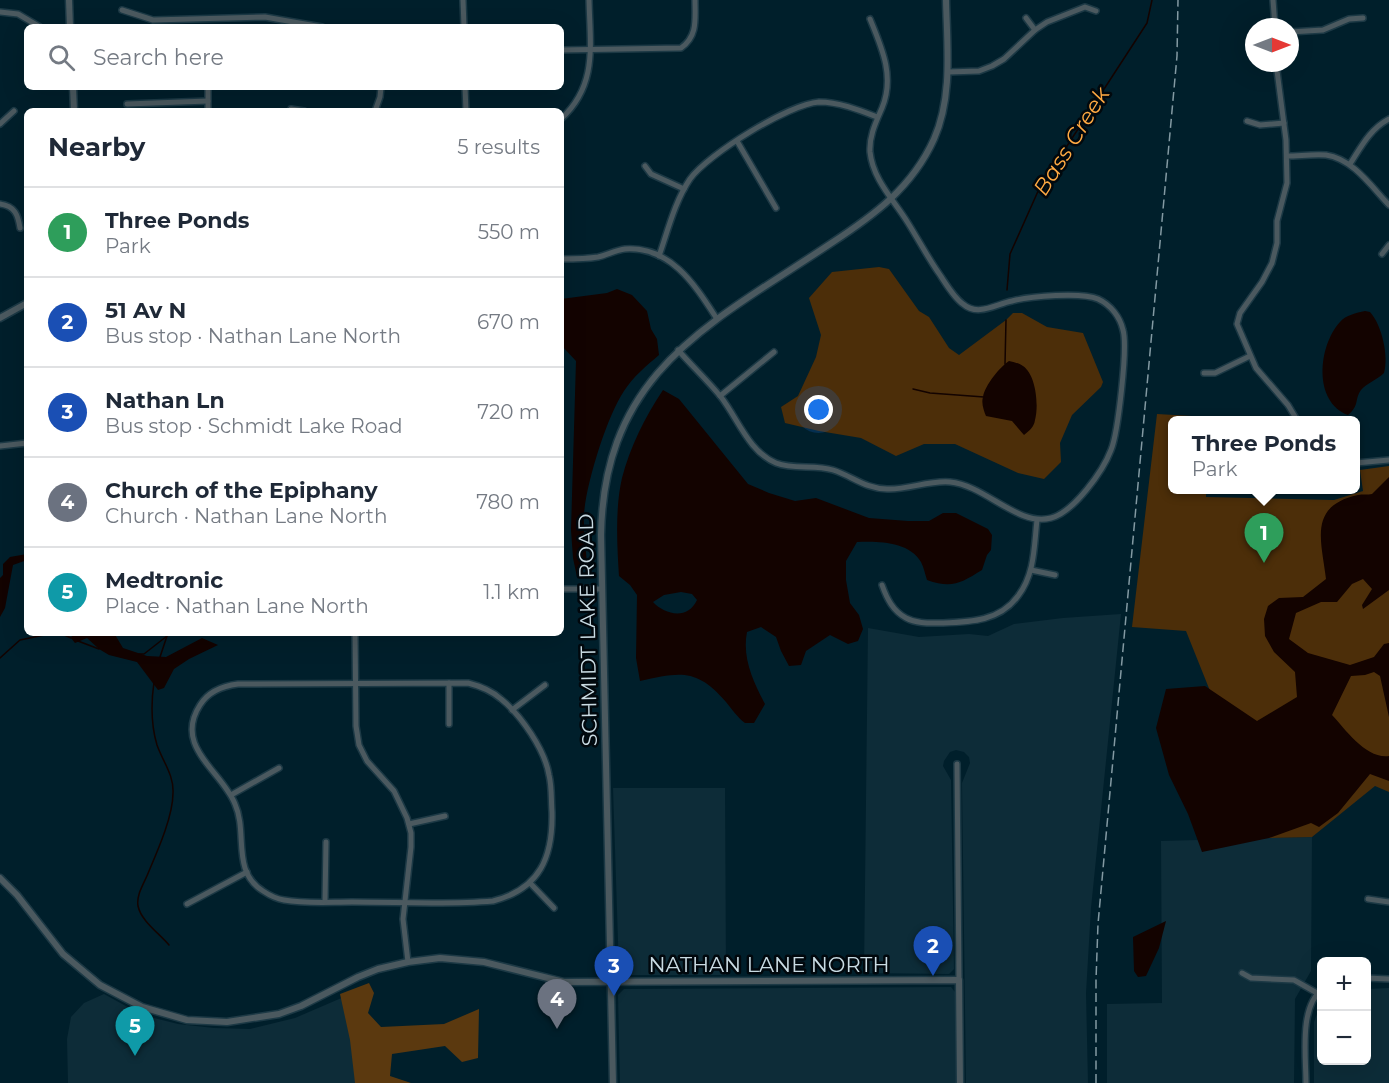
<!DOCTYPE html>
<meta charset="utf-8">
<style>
:root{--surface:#fff;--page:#f6f6f7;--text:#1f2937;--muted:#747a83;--line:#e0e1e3;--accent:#7f603d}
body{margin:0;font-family:Montserrat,sans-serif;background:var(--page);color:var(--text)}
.controls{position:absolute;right:18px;bottom:18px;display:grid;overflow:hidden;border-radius:9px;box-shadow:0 6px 24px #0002}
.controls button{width:54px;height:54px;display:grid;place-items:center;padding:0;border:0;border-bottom:2px solid var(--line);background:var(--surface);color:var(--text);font:30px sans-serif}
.compass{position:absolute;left:1245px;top:18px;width:54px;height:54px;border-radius:50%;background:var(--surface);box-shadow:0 6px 24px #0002;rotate:90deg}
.you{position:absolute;left:819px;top:410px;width:21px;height:21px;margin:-15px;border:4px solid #fff;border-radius:50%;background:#1a73e8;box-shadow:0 0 0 9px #1a73e833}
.badge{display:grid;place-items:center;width:39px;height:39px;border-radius:50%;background:var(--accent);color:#fff;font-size:20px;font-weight:700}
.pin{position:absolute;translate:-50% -50px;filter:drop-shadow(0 2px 3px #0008)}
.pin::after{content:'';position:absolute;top:32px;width:21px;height:18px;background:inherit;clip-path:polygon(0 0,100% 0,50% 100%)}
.popup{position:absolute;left:1168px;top:416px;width:192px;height:78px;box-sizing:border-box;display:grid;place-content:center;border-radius:9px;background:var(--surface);filter:drop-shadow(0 2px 4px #0005);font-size:20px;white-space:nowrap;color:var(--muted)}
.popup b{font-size:22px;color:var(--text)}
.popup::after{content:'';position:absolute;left:50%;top:100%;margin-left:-12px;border:12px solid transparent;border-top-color:var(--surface)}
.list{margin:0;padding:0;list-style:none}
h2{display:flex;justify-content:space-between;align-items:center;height:78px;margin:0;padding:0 24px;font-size:26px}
h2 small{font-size:20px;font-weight:400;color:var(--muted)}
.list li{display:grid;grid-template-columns:39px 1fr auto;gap:18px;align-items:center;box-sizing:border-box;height:90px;padding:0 24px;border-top:2px solid var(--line)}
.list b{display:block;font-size:22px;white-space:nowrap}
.list p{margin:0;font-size:20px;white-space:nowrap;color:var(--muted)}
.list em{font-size:20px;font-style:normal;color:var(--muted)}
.icon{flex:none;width:33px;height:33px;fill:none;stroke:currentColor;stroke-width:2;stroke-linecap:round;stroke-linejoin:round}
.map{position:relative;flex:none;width:1389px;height:1083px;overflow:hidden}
.search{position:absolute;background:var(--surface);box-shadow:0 6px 24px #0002;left:24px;top:24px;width:540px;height:66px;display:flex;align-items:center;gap:15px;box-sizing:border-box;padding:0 21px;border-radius:9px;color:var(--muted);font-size:22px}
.panel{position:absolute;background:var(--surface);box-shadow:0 6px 24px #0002;left:24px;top:108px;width:540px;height:528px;border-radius:9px}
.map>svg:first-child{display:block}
</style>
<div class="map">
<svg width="1389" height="1083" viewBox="0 0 1389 1083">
<rect width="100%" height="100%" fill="#001f2b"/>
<g fill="#0d2c38">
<path d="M1121,614L1091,908L1086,993L1088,1083H966L962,783L970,763L969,757L964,752L956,750L950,752L944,761L943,766L951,780L954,969L949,974L864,973L868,628L919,637L969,634L988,636L1014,624L1063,618Z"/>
<path d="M613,788H725L726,975H625L619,971Z"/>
<path d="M1312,837L1311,971L1295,999L1294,1083H1107V1004L1162,1003L1161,841Z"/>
<path d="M951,987L955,992L956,1083H620L618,995L624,989Z"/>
<path d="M1389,988V1083H1314V1022L1321,1003L1322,1060H1366L1367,989Z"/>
<path d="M104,994L142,1015L178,1024L214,1028L250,1029L295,1018L346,996L367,1083H68L67,1039L71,1017L84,1003Z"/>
</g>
<g fill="#4c2e09">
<path d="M879,267L889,269L919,311L929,317L949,348L959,355L1006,320L1013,313H1022L1047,327L1083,333L1103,382L1101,387L1072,415L1060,443L1061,462L1044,479L1018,473L955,444H924L896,456L861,438L819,431L785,423L781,407L798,396L816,357L821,335L809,298L832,272Z"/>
<path d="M1157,414L1209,417V420H1172V490H1206V497L1334,500L1363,491L1360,470L1389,466V792L1375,786L1312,837L1269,838L1186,631L1132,627Z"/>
</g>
<path fill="#5b390f" d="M369,983L374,993L368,1013L381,1027L444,1024L479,1009L478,1058L462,1062L445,1046L392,1054L390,1076L411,1083H355L350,1040L340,994Z"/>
<g fill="#130300" fill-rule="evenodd">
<path d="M617,289L632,295L647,311L651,329L657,339L659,355C646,366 633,377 624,391C607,416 586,484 584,514C583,530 586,548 587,565L577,577L573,558L571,530L576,361L561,345V299L607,293Z"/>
<path d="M1365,311L1370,312C1382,325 1389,357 1384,373C1378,379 1367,383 1361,390C1354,400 1360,405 1348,415C1313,402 1318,346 1340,322C1346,315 1356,313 1365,311Z"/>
<path d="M1009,361C1013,362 1019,363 1023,366C1036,375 1039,405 1035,420C1034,427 1030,430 1024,435L1012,421L986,416C984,411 981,403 983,397C985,385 1000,367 1009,361Z"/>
<path d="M663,390L679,399L748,484L769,493L795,501L816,498L869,518L908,521H929L943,513H956L988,529L992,535L991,550L987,555L982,570C961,583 952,589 927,580C925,574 924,568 921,562C909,541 877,541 857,542L846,561V580L850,603L859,615L863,629L858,641L848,644L830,635L806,651L801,665L789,666L781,651L776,637L761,627L747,632C742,658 753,681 765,704L754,723H745C737,717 732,709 726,702C697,668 680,672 640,681L636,658L637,595L630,585L619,576C617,545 615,508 622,478C630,447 645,417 663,390ZM681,592L692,594L697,600C688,620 665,615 653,602L664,595Z"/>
<path d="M1389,477V590L1363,609L1362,605L1372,589L1363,579L1352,584L1337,602H1321L1296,613L1289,639L1308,653L1350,665L1374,657L1384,644L1389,643V717L1380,676L1374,672L1365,675L1351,676L1332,715C1346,730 1366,759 1389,756V781L1370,774L1338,813L1319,827L1311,823L1269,838L1202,852L1188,814L1169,775L1156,728L1166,689L1205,686L1257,721L1297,697L1295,672L1274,652L1265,636L1264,619L1268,606L1279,598L1303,597L1326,579C1322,542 1307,506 1358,495C1362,494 1368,495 1372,494Z"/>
<path d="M27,554V560L13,565L5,608L0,617V578L3,575V564L10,557Z"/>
<path d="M73,633H114L123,648L147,656L166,657L202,638L218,645L189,659L174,669L164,688L158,690L137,662L109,655L99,649L87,638L75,643L71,638Z"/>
<path d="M1166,921L1159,948L1146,976L1138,977L1134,971L1133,937Z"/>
</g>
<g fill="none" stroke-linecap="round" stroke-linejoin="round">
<g stroke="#130300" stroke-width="1.5">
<path d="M1007,290L1010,254L1039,189L1147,23L1152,0"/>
<path d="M1005,364L1006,320"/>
<path d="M913,389L930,393L984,397"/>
<path d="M60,633L71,638"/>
<path d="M78,641L99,649"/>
<path d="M139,654H144L167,636"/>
<path d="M160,657L168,633"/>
<path d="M0,658L20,640L54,633"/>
<path d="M154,682C151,703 151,725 157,745C163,762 174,775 173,793C173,816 158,850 149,871C145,882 136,894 138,906C141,921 160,934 169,945"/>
</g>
<defs>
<g id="minor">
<path d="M463,0L464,27"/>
<path d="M1273,0L1275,27"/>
<path d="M122,10L153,20L265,17L322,27"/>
<path d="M0,12L18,14L40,27"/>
<path d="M1026,18L1035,30"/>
<path d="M1290,32L1323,30L1349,19L1363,18"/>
<path d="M561,50L681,48C698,36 695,19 695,0"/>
<path d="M1276,63L1286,140L1287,183L1277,221V243L1272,263L1262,282L1240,313L1237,324L1256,368L1288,405L1297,420"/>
<path d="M948,72L979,71L992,66L1004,59L1035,30L1047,22L1085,7L1096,11"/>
<path d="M208,87V111"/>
<path d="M465,87L466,111"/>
<path d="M127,104L208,101"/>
<path d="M291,109L304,111"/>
<path d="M375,111L380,97L381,87"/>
<path d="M561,119C598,85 590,45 589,0"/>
<path d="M1247,121L1260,125L1284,123"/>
<path d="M0,124L14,111"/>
<path d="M737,141L776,208"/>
<path d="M1287,156C1299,156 1313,154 1326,155C1353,159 1371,186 1389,205"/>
<path d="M1350,164C1361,147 1370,129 1389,119"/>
<path d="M645,166L651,174L684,189"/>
<path d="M0,204C15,206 18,215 20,228"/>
<path d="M1382,254L1389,245"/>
<path d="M659,256C668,230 675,201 690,179C708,154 789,104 819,102C839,102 859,110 877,117"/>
<path d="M561,259C574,259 586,259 598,257C607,255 616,250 625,249C671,246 695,285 717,319"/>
<path d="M678,350C692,366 708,381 721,397C738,419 749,452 776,463C794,470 815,464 833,470C852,476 866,489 887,489C908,490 929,480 950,482C985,485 1018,527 1051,518C1074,512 1103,471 1111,450C1118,433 1128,347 1123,330C1120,317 1111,305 1098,299C1082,292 1030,296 1012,301C996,304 978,317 963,304C953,297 945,282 938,272C927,256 918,239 908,223C894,200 873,180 870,152C869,136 876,122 882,108C895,77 882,48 870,19"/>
<path d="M1204,373H1215L1250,356"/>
<path d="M720,396L774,352"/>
<path d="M0,446L27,443"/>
<path d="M1356,463L1389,460"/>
<path d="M1031,570L1055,575"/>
<path d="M882,585C887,599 893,611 906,618C917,624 930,623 943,623C971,622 1000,621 1018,596C1035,574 1034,546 1037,520"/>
<path d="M561,589H602"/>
<path d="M355,633L356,726L359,745L367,761L394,791L407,818L411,833V847L403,919L408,962"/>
<path d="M449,683V724"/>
<path d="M468,683C480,686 492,691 501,699C521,715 545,750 549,775C552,787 551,800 552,812C553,857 540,889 493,901C447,905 399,902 352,902C330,902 306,904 284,900C277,899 269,895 263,891C231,871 248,833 235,804C222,771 173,747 200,705C208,692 222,686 238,684Z"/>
<path d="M512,710L545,685"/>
<path d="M957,764L959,980"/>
<path d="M231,795L279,768"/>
<path d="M409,824L445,816"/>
<path d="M530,883L554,908"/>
<path d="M1368,899L1389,902"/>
<path d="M325,901L326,842"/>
<path d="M187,904L247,872"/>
<path d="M1242,973L1251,978L1294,980L1317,993"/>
<path d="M1366,978L1389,979"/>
<path d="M1306,1083C1306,1058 1299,1006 1322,990"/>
</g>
<g id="tertiary">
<path d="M69,0L70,27"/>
<path d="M73,87L74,111"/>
<path d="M0,318L27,303"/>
<path d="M0,878L17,895L63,954L100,985L142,1007L187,1020L227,1022L279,1014L301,1006L358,977L378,969L408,962L440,958L484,962L564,982L959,980L960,1083"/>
<path d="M613,1083L601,535C604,371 710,324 830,244C873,216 912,188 934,139C953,96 947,46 946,0"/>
</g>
</defs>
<use href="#minor" stroke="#1c3945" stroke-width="8"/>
<use href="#tertiary" stroke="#1c3945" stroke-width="9"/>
<use href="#minor" stroke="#4b595f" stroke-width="5"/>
<use href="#tertiary" stroke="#4b595f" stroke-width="6"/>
<path stroke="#839aa3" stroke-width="1.5" stroke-dasharray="9 4.5" stroke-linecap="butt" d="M1096,1083V980L1098,924L1177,56L1178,0"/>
</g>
<g text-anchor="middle" stroke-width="5" stroke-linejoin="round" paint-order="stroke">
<g font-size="21" fill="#c9dbe3" stroke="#01080d">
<text transform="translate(588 630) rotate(-91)" y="7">SCHMIDT LAKE ROAD</text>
<text x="769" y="972">NATHAN LANE NORTH</text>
</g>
<g font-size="22" font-style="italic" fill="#ffaa43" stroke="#01080d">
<text transform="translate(1071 141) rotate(-58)" y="8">Bass Creek</text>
</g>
</g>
</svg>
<div class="controls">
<button>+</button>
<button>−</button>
</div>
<svg class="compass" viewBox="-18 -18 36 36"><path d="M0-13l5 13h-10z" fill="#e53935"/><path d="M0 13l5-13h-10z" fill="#747a83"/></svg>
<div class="you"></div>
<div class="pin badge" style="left:1264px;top:563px;background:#2e9e5b">1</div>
<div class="popup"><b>Three Ponds</b>Park</div>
<div class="pin badge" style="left:933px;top:976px;background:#1a4fb4">2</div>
<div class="pin badge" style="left:614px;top:996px;background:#1a4fb4">3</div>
<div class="pin badge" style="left:557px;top:1029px;background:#6b7280">4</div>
<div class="pin badge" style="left:135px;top:1056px;background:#0f9aa8">5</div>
<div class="search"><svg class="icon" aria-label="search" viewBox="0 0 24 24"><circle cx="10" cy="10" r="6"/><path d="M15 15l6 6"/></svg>Search here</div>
<section class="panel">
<h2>Nearby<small>5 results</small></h2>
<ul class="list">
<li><span class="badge" style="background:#2e9e5b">1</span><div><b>Three Ponds</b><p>Park</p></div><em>550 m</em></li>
<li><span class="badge" style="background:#1a4fb4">2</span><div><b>51 Av N</b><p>Bus stop · Nathan Lane North</p></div><em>670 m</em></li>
<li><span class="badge" style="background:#1a4fb4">3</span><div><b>Nathan Ln</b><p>Bus stop · Schmidt Lake Road</p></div><em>720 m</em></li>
<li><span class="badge" style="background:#6b7280">4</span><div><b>Church of the Epiphany</b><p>Church · Nathan Lane North</p></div><em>780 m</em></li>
<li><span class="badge" style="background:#0f9aa8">5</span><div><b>Medtronic</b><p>Place · Nathan Lane North</p></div><em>1.1 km</em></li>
</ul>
</section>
</div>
